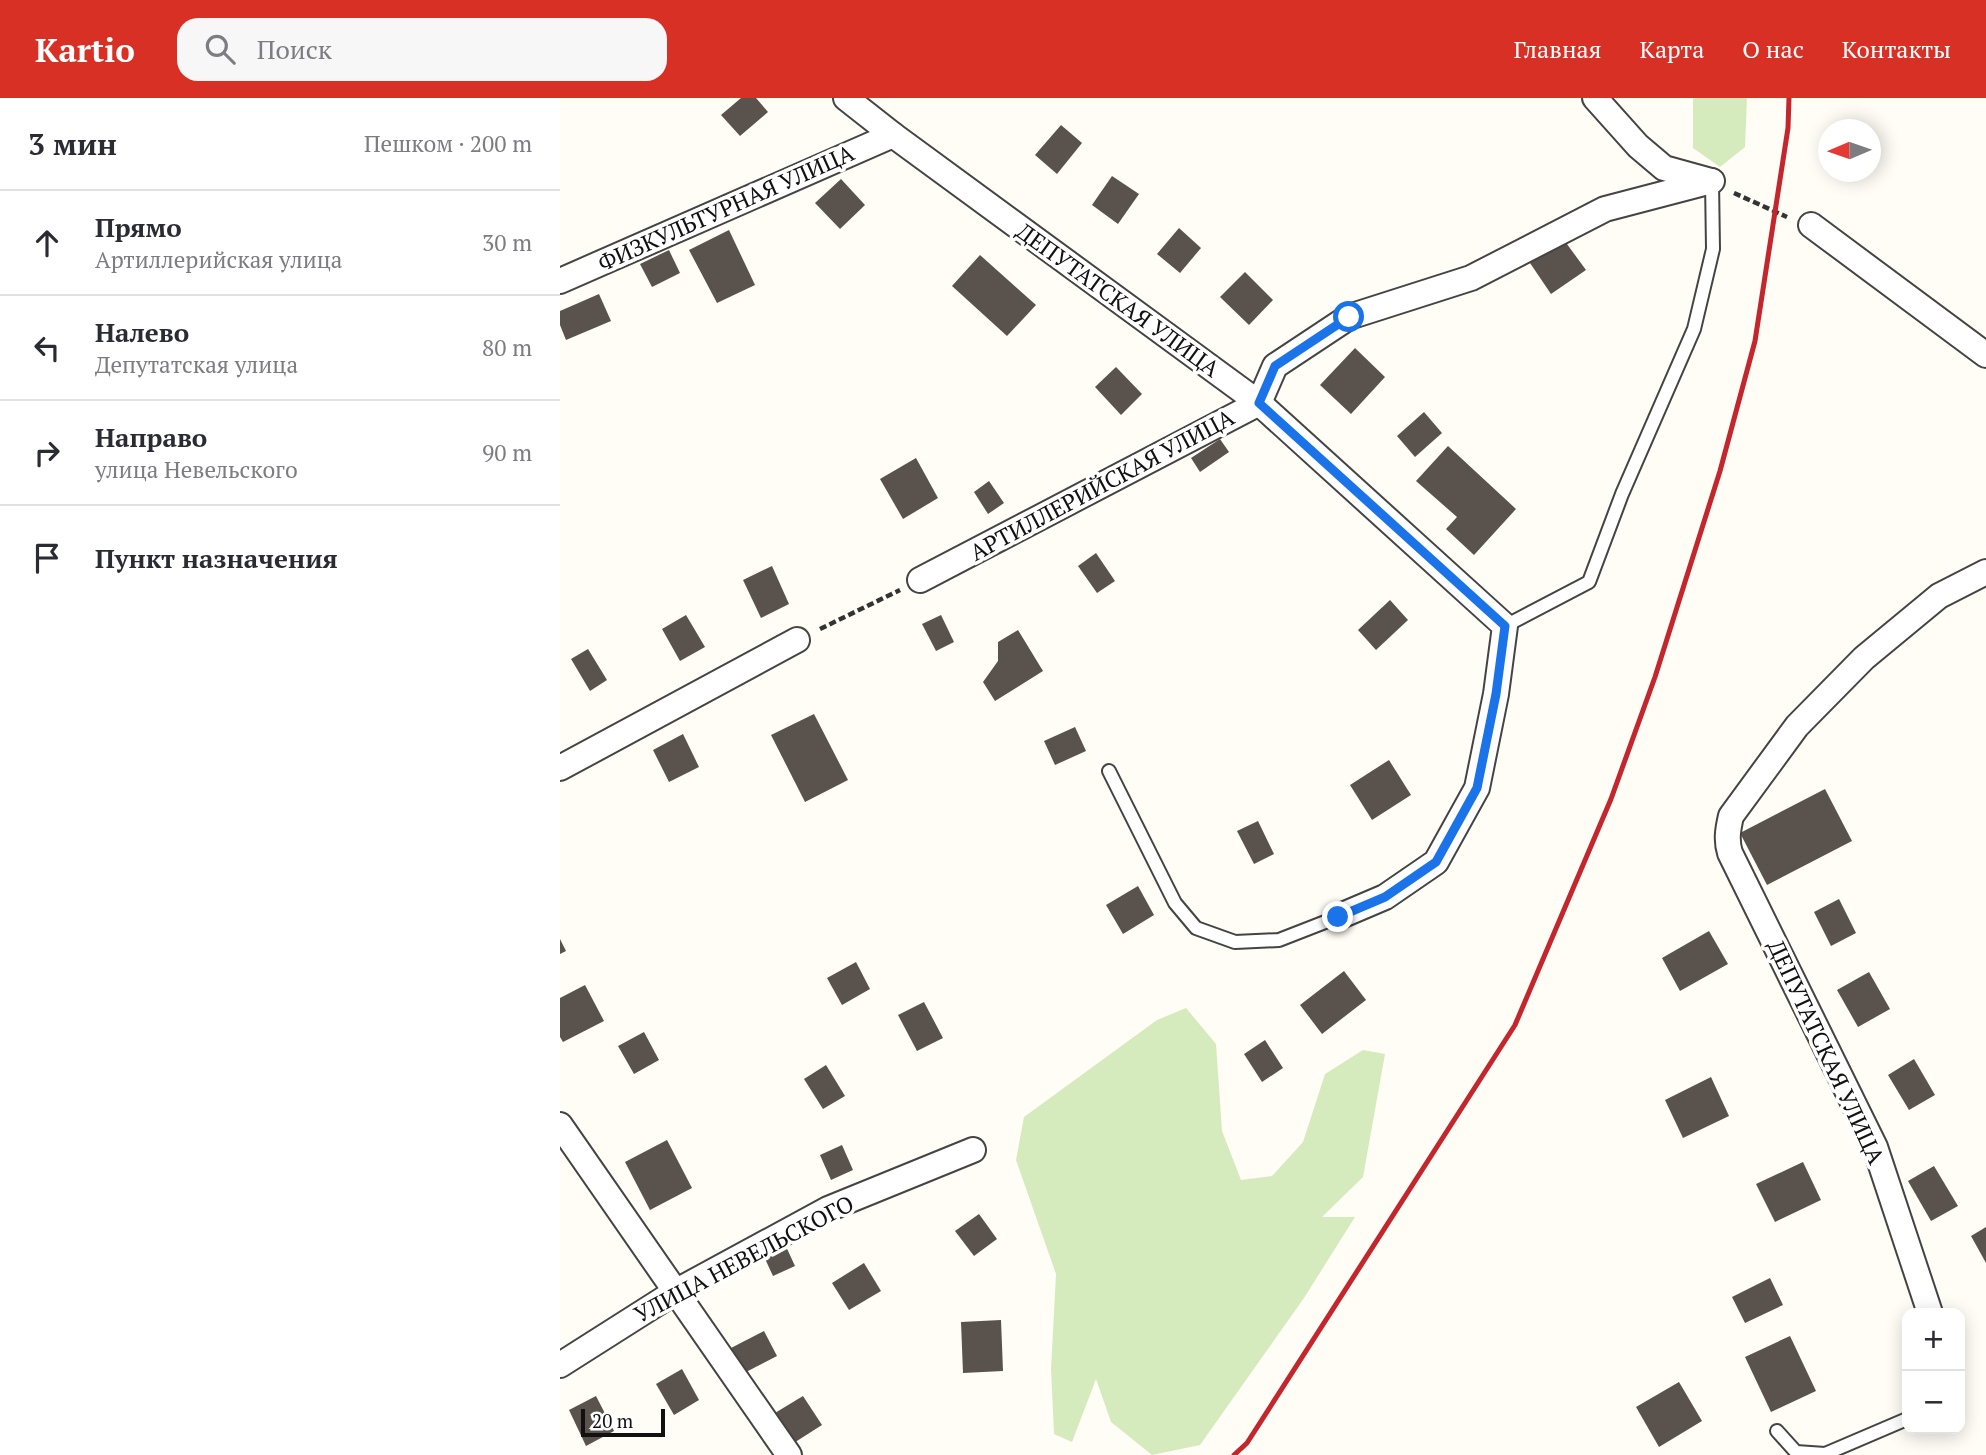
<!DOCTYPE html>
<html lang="ru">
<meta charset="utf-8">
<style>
:root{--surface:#fff;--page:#f7f7f7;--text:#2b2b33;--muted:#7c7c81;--line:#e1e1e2;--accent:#d93025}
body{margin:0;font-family:"PT Serif",serif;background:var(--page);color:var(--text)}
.controls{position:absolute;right:21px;bottom:21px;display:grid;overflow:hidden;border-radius:14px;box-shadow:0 4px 18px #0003}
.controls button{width:63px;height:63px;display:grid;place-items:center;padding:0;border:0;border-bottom:2px solid var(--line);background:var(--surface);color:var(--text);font:35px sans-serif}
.compass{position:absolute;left:1258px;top:21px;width:63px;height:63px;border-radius:50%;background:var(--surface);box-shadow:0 4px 18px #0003;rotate:268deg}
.scale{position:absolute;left:21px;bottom:18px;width:84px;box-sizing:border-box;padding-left:7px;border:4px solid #111;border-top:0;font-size:19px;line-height:24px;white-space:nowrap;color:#111;-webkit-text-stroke:5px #fff;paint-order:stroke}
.stop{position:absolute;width:21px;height:21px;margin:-16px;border:5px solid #1a73e8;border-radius:50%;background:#fff}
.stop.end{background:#1a73e8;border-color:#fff;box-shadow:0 2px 7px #0008}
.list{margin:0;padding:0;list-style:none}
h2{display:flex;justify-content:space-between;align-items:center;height:91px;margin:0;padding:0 28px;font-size:30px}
h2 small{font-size:23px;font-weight:400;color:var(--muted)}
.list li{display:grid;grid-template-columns:46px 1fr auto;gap:21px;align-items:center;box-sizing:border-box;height:105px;padding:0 28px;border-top:2px solid var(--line)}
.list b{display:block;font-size:26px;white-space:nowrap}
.list p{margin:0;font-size:23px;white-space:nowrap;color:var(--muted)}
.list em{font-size:23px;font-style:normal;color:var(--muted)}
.icon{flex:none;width:38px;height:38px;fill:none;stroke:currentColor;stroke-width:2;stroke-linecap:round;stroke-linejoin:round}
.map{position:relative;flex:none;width:1426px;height:1357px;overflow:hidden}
header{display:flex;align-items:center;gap:42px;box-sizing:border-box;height:98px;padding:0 35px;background:var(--accent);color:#fff}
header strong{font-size:33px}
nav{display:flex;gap:38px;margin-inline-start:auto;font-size:24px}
.search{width:490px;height:63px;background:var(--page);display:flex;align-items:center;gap:18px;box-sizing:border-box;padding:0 24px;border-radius:21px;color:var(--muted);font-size:26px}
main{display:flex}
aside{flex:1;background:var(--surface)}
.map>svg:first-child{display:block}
</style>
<header>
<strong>Kartio</strong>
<div class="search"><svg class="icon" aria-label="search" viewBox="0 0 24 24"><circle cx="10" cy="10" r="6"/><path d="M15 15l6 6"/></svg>Поиск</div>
<nav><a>Главная</a><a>Карта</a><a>О нас</a><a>Контакты</a></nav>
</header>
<main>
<aside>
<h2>3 мин<small>Пешком · 200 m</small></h2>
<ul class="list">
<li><svg class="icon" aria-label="ahead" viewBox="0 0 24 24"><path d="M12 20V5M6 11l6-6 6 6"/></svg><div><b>Прямо</b><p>Артиллерийская улица</p></div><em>30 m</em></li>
<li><svg class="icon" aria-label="left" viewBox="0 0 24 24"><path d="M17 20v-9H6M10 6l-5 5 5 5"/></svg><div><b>Налево</b><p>Депутатская улица</p></div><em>80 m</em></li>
<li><svg class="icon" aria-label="right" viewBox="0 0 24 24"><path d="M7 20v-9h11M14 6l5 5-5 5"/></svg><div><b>Направо</b><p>улица Невельского</p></div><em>90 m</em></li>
<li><svg class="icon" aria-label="arrive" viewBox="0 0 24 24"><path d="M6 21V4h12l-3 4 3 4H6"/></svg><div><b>Пункт назначения</b></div></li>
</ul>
</aside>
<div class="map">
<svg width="1426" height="1357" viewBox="0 0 1426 1357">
<rect width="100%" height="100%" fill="#fffdf5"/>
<g fill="#d5ebbd">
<path d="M1133,0H1187L1185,49L1160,69L1133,50Z"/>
<path d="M626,910L656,946L662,1033L681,1082L712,1078L743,1044L765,976L803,952L825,956L803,1079L762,1119H795L744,1200L640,1347L592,1357L551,1324L536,1281L512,1344L494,1336L491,1271L496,1176L456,1062L464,1019L597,922Z"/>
</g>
<g fill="#5a524d">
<path d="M181,0H196L208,14L180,38L161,17Z"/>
<path d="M501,27L522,45L497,76L475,57Z"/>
<path d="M552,78L579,96L558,126L532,107Z"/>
<path d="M281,81L305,107L280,131L255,105Z"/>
<path d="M619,130L641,150L620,175L597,156Z"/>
<path d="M169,132L195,187L157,205L129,152Z"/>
<path d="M1004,142L1026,172L991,196L970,165Z"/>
<path d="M109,152L120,175L92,189L80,166Z"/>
<path d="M420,157L476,207L447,238L392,188Z"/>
<path d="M685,174L713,202L689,227L660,199Z"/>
<path d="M39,196L51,223L6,242L0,227V213Z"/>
<path d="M795,250L825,279L791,316L760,287Z"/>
<path d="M556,269L582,296L561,317L535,289Z"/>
<path d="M864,314L882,335L855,359L837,338Z"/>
<path d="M660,341L669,354L640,374L631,360Z"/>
<path d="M888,348L956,411L914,457L886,431L897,419L856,383Z"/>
<path d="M356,360L378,400L343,421L320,381Z"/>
<path d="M429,383L444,405L428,416L414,394Z"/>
<path d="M536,455L555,483L537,495L518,468Z"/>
<path d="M212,468L229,506L201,520L183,482Z"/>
<path d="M830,502L848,522L816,552L798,532Z"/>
<path d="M126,517L145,549L120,563L102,531Z"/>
<path d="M381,517L394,544L376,553L362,526Z"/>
<path d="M458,532L483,573L435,603L423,584L438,563V544Z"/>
<path d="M28,551L47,582L30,593L11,561Z"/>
<path d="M254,616L288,682L245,704L211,637Z"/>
<path d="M515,629L526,653L495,667L484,643Z"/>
<path d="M123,636L139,669L109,684L93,652Z"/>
<path d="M829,662L851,697L812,722L790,687Z"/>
<path d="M1265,691L1292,743L1207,787L1180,735Z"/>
<path d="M698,723L714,756L694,766L677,733Z"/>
<path d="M578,788L594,817L563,836L546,807Z"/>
<path d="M1279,801L1296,835L1271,848L1254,814Z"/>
<path d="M1149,833L1168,866L1120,893L1102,860Z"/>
<path d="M0,841L6,853L0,856Z"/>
<path d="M296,864L310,891L282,907L267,880Z"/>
<path d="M784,873L806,902L762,936L740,907Z"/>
<path d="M1309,874L1330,911L1298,929L1277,892Z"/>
<path d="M25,887L44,923L3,944L0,939V900Z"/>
<path d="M364,904L383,940L357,953L338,917Z"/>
<path d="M84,934L99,962L74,976L58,948Z"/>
<path d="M705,942L723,970L702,984L684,956Z"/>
<path d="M1354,961L1375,997L1349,1012L1328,977Z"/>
<path d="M266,967L285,998L263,1011L244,981Z"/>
<path d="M1151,979L1169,1018L1123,1040L1105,1002Z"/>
<path d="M107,1042L132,1090L90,1112L65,1064Z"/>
<path d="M282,1047L293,1072L271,1082L260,1057Z"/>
<path d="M1243,1064L1261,1102L1215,1124L1196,1086Z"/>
<path d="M1374,1068L1398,1108L1371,1123L1348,1083Z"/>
<path d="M419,1116L437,1141L414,1158L395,1133Z"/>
<path d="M1426,1129V1165L1411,1138Z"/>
<path d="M223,1142L235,1168L213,1178L201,1152Z"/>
<path d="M304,1165L321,1193L289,1212L272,1185Z"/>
<path d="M1210,1180L1223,1207L1185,1225L1172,1199Z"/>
<path d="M441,1222L443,1273L403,1275L401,1224Z"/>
<path d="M204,1233L217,1258L184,1275L171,1250Z"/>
<path d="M1230,1238L1256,1293L1211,1314L1185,1259Z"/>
<path d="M122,1271L139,1302L114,1317L96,1286Z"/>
<path d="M1119,1284L1142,1323L1099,1349L1076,1309Z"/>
<path d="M36,1298L54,1333L26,1348L9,1312Z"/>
<path d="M243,1298L262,1327L229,1348L210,1318Z"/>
</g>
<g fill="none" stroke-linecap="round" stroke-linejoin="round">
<defs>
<g id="lane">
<path d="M945,528L1029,484L1062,396L1134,231L1153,151L1152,83"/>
<path d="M549,673L615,805L636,830L675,844L719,842L778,819"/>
<path d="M1217,1333L1236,1354L1265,1356L1347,1321"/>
</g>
<g id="street">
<path d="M286,0L333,37L699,305L945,528L936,596L917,690L876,764L825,799L778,819"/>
<path d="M1035,0L1078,48L1104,70L1151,83"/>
<path d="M1251,127L1426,257"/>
<path d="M0,183L333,37"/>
<path d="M360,482L699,305L715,268L789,219L911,180L1045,111L1152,83"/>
<path d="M0,670L237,542"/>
<path d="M0,1027L229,1357"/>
<path d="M1370,1215L1315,1049L1170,755C1166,742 1168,731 1171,718L1237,628L1304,560L1379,498L1426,474"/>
<path d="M0,1267L115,1194L268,1111L413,1052"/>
</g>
</defs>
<use href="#lane" stroke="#444" stroke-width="16"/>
<use href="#street" stroke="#444" stroke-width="28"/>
<g stroke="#333" stroke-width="4.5" stroke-dasharray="7 3.5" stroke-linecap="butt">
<path d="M1174,95L1227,119"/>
<path d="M260,531L340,492"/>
</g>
<use href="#lane" stroke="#fff" stroke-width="12"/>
<use href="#street" stroke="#fff" stroke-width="24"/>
<path stroke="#c4262e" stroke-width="5" d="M674,1357L687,1345L955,927L1051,701L1095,579L1160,373L1195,243L1228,30L1229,0"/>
</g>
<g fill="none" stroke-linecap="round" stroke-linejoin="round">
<path stroke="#1a73e8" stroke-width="9" d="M778,819L825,799L876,764L917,690L936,596L945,528L699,305L715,268L789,219"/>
</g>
<g text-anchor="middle" stroke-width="7" stroke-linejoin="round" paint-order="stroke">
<g font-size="23" fill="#111" stroke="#fff">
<text transform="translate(166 110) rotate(-24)" y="8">ФИЗКУЛЬТУРНАЯ УЛИЦА</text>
<text transform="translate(558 202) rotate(36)" y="8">ДЕПУТАТСКАЯ УЛИЦА</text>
<text transform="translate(542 387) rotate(-28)" y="8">АРТИЛЛЕРИЙСКАЯ УЛИЦА</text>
<text transform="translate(1266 954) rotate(65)" y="8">ДЕПУТАТСКАЯ УЛИЦА</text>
<text transform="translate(184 1161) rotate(-28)" y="8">УЛИЦА НЕВЕЛЬСКОГО</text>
</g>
</g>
</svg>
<div class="controls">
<button>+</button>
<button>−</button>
</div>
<svg class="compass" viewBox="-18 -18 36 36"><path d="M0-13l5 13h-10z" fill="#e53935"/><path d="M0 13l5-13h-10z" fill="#7c7c81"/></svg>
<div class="scale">20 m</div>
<div class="stop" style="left:789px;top:219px"></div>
<div class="stop end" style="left:778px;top:819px"></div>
</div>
</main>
